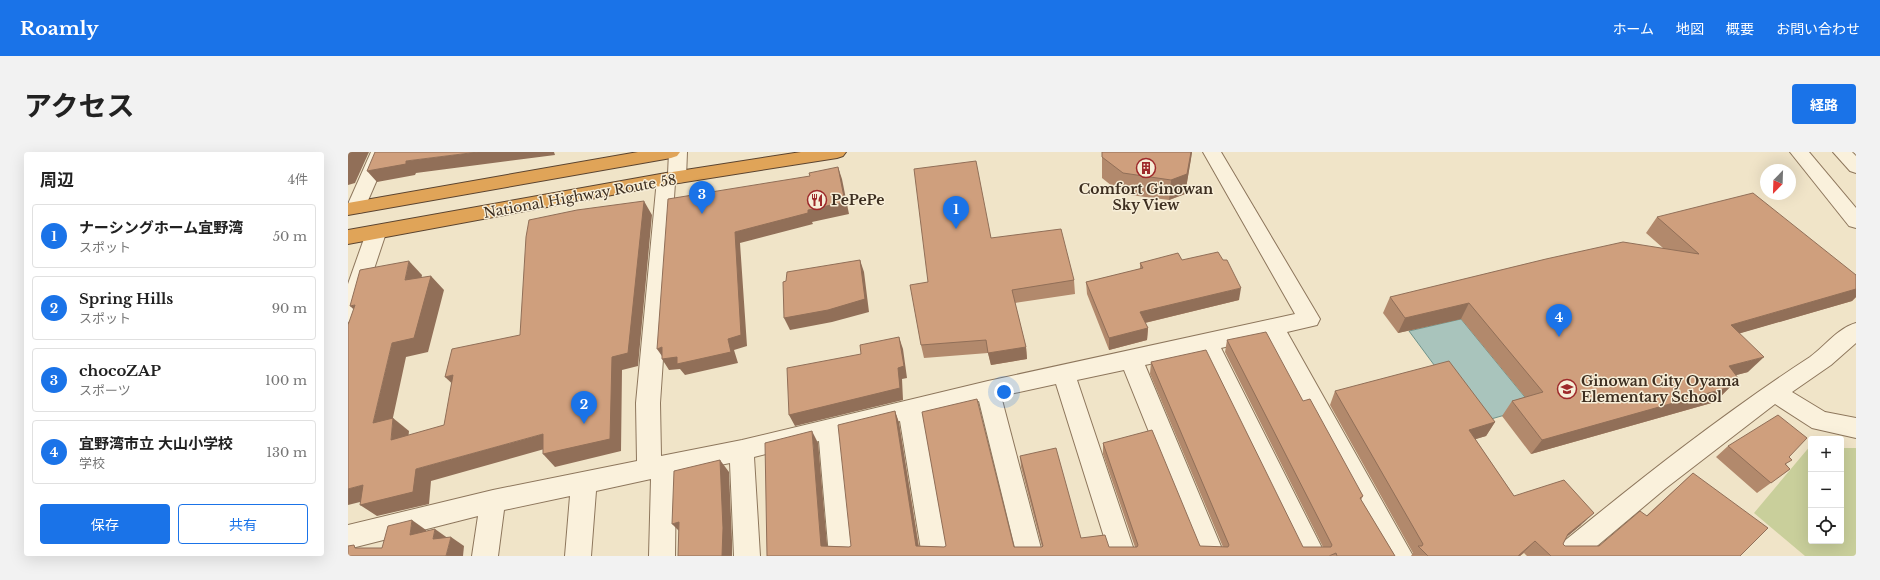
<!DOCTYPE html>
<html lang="ja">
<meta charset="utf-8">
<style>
:root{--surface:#fff;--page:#f2f2f2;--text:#222;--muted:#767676;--line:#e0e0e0;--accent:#1a73e8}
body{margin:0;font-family:"Libre Baskerville","Noto Sans JP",serif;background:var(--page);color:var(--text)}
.controls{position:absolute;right:12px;bottom:12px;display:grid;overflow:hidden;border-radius:4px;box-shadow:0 4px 16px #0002}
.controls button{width:36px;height:36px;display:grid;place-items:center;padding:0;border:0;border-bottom:1px solid var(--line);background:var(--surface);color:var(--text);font:20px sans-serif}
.compass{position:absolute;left:1412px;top:12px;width:36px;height:36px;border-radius:50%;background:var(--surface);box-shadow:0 4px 16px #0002;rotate:203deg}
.you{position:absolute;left:656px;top:240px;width:14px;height:14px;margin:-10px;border:3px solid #fff;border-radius:50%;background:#1a73e8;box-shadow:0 0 0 6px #1a73e833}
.badge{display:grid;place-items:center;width:26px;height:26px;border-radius:50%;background:var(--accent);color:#fff;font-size:13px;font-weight:700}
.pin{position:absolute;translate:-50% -33px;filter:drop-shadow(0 1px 2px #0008)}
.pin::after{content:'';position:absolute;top:21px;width:14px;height:12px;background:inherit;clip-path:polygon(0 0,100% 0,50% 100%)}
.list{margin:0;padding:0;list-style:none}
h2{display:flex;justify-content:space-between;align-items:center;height:52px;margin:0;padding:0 16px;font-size:17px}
h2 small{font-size:13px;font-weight:400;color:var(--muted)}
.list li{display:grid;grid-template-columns:26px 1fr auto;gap:12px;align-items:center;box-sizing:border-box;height:64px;margin:0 8px 8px;padding:0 8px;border:1px solid var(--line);border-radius:4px}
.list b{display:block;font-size:15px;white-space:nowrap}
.list p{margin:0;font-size:13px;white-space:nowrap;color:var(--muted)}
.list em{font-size:13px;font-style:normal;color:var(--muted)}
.actions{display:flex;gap:8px;padding:12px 16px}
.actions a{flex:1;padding:9px 0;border:1px solid var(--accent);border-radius:4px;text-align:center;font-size:14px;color:var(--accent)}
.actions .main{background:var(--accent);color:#fff}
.icon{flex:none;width:22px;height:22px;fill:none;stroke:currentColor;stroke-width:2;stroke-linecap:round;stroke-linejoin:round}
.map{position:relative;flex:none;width:1508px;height:404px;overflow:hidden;border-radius:4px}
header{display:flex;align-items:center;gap:24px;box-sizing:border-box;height:56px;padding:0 20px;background:var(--accent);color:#fff}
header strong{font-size:19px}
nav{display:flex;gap:22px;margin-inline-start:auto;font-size:14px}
.intro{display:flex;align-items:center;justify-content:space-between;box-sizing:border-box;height:96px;padding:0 24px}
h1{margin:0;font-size:28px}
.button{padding:10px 18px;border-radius:4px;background:var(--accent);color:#fff;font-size:14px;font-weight:700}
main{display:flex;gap:24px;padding:0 24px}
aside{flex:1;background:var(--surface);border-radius:4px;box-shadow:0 4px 16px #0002}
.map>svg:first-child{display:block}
</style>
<header>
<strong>Roamly</strong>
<nav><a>ホーム</a><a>地図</a><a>概要</a><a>お問い合わせ</a></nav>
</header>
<div class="intro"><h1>アクセス</h1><a class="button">経路</a></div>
<main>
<aside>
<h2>周辺<small>4件</small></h2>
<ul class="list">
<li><span class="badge">1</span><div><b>ナーシングホーム宜野湾</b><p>スポット</p></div><em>50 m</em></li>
<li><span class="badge">2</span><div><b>Spring Hills</b><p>スポット</p></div><em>90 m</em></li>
<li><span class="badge">3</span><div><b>chocoZAP</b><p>スポーツ</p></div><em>100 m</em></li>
<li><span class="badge">4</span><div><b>宜野湾市立 大山小学校</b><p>学校</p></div><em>130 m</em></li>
</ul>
<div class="actions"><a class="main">保存</a><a>共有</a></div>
</aside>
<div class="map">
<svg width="1508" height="404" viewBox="0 0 1508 404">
<rect width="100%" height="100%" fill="#f0e4c8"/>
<path fill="#c9cf9b" d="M1463,293V389H1493V296H1508V404H1457L1406,361Z"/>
<path fill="#a9c4bc" stroke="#6f938a" d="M1113,167L1185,255L1129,271L1061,179Z"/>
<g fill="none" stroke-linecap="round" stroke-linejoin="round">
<defs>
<g id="minor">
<path d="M23,0H41L15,60L8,61L1,60L0,52Z"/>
<path d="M321,0H339L338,26L335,30L327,31L312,251L313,304L394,288L640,229L947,162L855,0H873L972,167L969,173L939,180L1065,404H1038L919,185L873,196L978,404H952L853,201L797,213L877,404H851L776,218L729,228L788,404H762L708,232L653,244L695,404H669L631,249L575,264L600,404H574L552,269L494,283L507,404H481L471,289L406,305L412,404H386L382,311L328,322L327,404H301L303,327L248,339L243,404H217L222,344L156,358L150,404H124L130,364L0,397V373L145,338L289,309L288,251L309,27L312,23L320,22Z"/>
<path d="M1442,0H1461L1508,56V76L1501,74Z"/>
<path d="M1485,0H1504L1508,4V21L1502,19Z"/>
<path d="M28,74L35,76L38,81L11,162L7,168L0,170V132L18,81L21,76Z"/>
<path d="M1508,171V191L1483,213L1444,240L1477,260L1508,266V286L1464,276L1427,252L1318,336L1237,404H1205L1209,395C1291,328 1373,263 1462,205C1477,194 1490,176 1508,171Z"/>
</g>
<g id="highway">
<path d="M290,0H332L329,4L323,6L0,63V51Z"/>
<path d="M453,0H498L495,4L489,6L318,33L0,92V78L318,21Z"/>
</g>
</defs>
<use href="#minor" stroke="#8d765c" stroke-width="2"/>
<use href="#highway" stroke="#5b4430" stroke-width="2"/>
<use href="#minor" fill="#faf1dc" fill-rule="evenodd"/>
<use href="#highway" fill="#e0a458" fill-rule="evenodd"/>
</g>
<g fill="#b2896c">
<path d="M754,0H844L837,42L821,48L774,42L754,26Z"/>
<path d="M1309,65L1508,123V145L1504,149L1392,181L1400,220L1388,223L1382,235L1367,250L1183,302L1154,264L1164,249L1177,245L1113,167L1050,181L1035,161L1042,145L1315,96L1298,81Z"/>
<path d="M643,86L726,128L727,142L667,151L678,195L679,207L643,213L640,201L576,206L573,193L580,130Z"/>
<path d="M834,108L891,148L797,171L800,176L799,188L761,198L739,142L738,130L792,117V111Z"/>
<path d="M879,188L955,249L1015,344L1013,348L1047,404H419L470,291L479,394L501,395L503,394L547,259L551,271L571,394L596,395H694L673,315L672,304L733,386L761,395H787L755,302V291L852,394L875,395L802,222L803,210L955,395H975L877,200Z"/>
<path d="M987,239L1147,270L1138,284L1127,287L1166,344L1233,373L1218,385L1215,392L1217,394H1251L1298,364L1345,321L1392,404H1179L1176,401L1172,404H1063L1065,401L982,253Z"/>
<path d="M1380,294L1441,305L1438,312L1442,317L1409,341L1368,305Z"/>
</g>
<g fill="#916f58">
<path d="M0,0H21L7,31L0,33Z"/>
<path d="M130,0H206L207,3L68,21L67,23L29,30L19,19L58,9Z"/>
<path d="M843,0H844L843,7L837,42L821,48L823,28Z"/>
<path d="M490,15L494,27L501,62L464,70L465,72L392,91L399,194L386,198L390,211L337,223L332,217L321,218L314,207H316L309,197L314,195L380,187L387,80L460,58Z"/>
<path d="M296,49L304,63L290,214L274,218L273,299L207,315L195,302L264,205Z"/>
<path d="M512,108L516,120L521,160L484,170L442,178L436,166Z"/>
<path d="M61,109L74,123L71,142L57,128Z"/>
<path d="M83,124L96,138L80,200L58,205L41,284L25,271L44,191Z"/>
<path d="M893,136L891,148L792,172V160Z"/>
<path d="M1508,137V145L1504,149L1369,188L1383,173Z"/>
<path d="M1121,151L1113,167L1050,181L1057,166Z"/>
<path d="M7,153L17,168L2,154Z"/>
<path d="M800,176L799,188L761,198V186Z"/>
<path d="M551,185L555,197L559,226L554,227L555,248L447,274L441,263L550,216Z"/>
<path d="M678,195L679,207L643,213L640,201Z"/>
<path d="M1416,205L1400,220L1366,229L1381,214Z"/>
<path d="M105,223L111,238L97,225Z"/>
<path d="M1390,226L1380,236L1382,235L1367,250L1183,302L1194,288L1377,230Z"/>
<path d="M547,259L551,271L572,404L568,394Z"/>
<path d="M45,266L61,279L59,300L43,288Z"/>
<path d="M1147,270L1138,284L1112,292L1121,278Z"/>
<path d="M464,279L470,291L480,404L473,394Z"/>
<path d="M195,282L207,294L83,329L81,352L29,364L12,353L68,317Z"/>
<path d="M372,308L381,320L384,388V404H374Z"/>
<path d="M15,333L32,345L0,353V337Z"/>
<path d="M1246,361L1233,373L1208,394L1220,382Z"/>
<path d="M64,368L78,378L77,393L62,383Z"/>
<path d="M331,370L335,383L324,372Z"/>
<path d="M87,377L101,387H85Z"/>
<path d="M103,385L116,394L115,404H98Z"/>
<path d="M1187,389L1172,404H1170Z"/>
</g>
<g fill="#cf9f7d" stroke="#916f58">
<path d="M27,0H130L58,9V12L19,19Z"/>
<path d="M754,0H843L839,22L823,28L775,21L754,5Z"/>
<path d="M628,9L643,86L713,77L726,128L664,138L678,195L640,201L638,188L573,193L562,133L580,130L566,17Z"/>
<path d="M490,15L497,50L460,58V61L387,80L393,183L380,187L383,200L329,212V205L314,207V195L309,197L320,47L462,24L461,21Z"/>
<path d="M1405,41L1508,123V137L1383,173L1416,205L1381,214L1390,226L1377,230L1382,235L1194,288L1164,249L1195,240L1121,151L1057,166L1042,145L1198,107L1275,90L1351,102L1309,65Z"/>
<path d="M296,49L280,201L264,205L262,287L195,302V282L68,317L65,340L12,353L15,333L0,337V173L7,153L2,154L12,118L61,109L57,128L83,124L66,186L44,191L25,271L45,266L43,288L96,273L105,223L97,225L104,197L172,183L178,85L181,68L229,58Z"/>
<path d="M870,100L875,108H879L893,136L792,160L800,176L761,186L738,130L795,116L792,111L830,101L834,108Z"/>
<path d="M512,108L517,147L480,158L436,166L435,130L438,129L439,120Z"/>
<path d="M918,180L955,249L962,247L1015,344L1012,346L1047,404H989L988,401L981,404H419L417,291L464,279L473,394L501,395L503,394L490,273L547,259L568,394L596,395L598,394L574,260L629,247L666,395H694L695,394L672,304L708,296L733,386L757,383L761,395H789L790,393L755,291L804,278L852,394L880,395L881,393L803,210L858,198L955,395H983L984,393L879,188Z"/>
<path d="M551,185L556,214L550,216L552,236L441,263L439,216L513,202L512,193Z"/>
<path d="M1101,209L1147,270L1121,278L1166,344L1216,328L1246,361L1220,382L1215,392L1217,394H1251L1292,359L1299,364L1345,321L1420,376L1392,404H1203L1187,389L1170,404H1080L1070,394H1074L1075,392L987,239Z"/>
<path d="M1430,263L1459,286L1441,305L1444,308L1437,312L1442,317L1423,331L1380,294Z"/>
<path d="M372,308L375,376L374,404H330L331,370L324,372L326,319Z"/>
<path d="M64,368L62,383L87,377L85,387L103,385L98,404H0V394L6,393L7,396H34L40,374Z"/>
</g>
<defs>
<symbol id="building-ring" viewBox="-11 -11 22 22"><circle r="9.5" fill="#f7eed8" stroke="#9e2a2b" stroke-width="1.5"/><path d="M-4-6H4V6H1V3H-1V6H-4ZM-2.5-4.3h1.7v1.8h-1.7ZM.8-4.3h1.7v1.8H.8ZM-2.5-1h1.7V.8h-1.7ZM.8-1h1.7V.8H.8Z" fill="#9e2a2b"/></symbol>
<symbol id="restaurant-ring" viewBox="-11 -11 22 22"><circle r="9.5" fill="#f7eed8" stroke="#9e2a2b" stroke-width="1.5"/><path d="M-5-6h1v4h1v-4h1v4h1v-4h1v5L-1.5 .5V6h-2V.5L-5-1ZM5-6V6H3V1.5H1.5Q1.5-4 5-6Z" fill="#9e2a2b"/></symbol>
<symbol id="school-ring" viewBox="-11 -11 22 22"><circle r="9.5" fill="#f7eed8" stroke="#9e2a2b" stroke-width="1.5"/><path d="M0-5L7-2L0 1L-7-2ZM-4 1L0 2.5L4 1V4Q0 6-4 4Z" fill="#9e2a2b"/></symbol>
</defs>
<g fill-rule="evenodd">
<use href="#building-ring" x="787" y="5" width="22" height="22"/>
<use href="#restaurant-ring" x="458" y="37" width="22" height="22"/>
<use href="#school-ring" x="1208" y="226" width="22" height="22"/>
</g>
<g text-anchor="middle" stroke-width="3" stroke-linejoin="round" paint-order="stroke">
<g font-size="14" font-weight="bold" fill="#3d2e20" stroke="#f7eed8" text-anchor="start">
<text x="798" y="42" text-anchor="middle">Comfort Ginowan<tspan x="798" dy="16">Sky View</tspan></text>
<text x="483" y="53">PePePe</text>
<text x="1233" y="234">Ginowan City Oyama<tspan x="1233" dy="16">Elementary School</tspan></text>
</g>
<g font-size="14" fill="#3d2e20" stroke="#f7eed8">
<text transform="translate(232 44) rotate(-10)" y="5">National Highway Route 58</text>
</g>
</g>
</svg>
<div class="controls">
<button>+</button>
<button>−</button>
<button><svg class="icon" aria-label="locate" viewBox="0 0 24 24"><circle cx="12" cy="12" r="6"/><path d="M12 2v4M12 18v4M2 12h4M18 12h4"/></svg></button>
</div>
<svg class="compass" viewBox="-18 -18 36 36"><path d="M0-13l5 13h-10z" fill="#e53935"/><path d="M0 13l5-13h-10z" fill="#767676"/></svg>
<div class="you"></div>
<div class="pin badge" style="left:608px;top:77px">1</div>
<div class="pin badge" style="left:236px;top:272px">2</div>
<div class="pin badge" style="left:354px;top:62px">3</div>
<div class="pin badge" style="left:1211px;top:185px">4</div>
</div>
</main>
